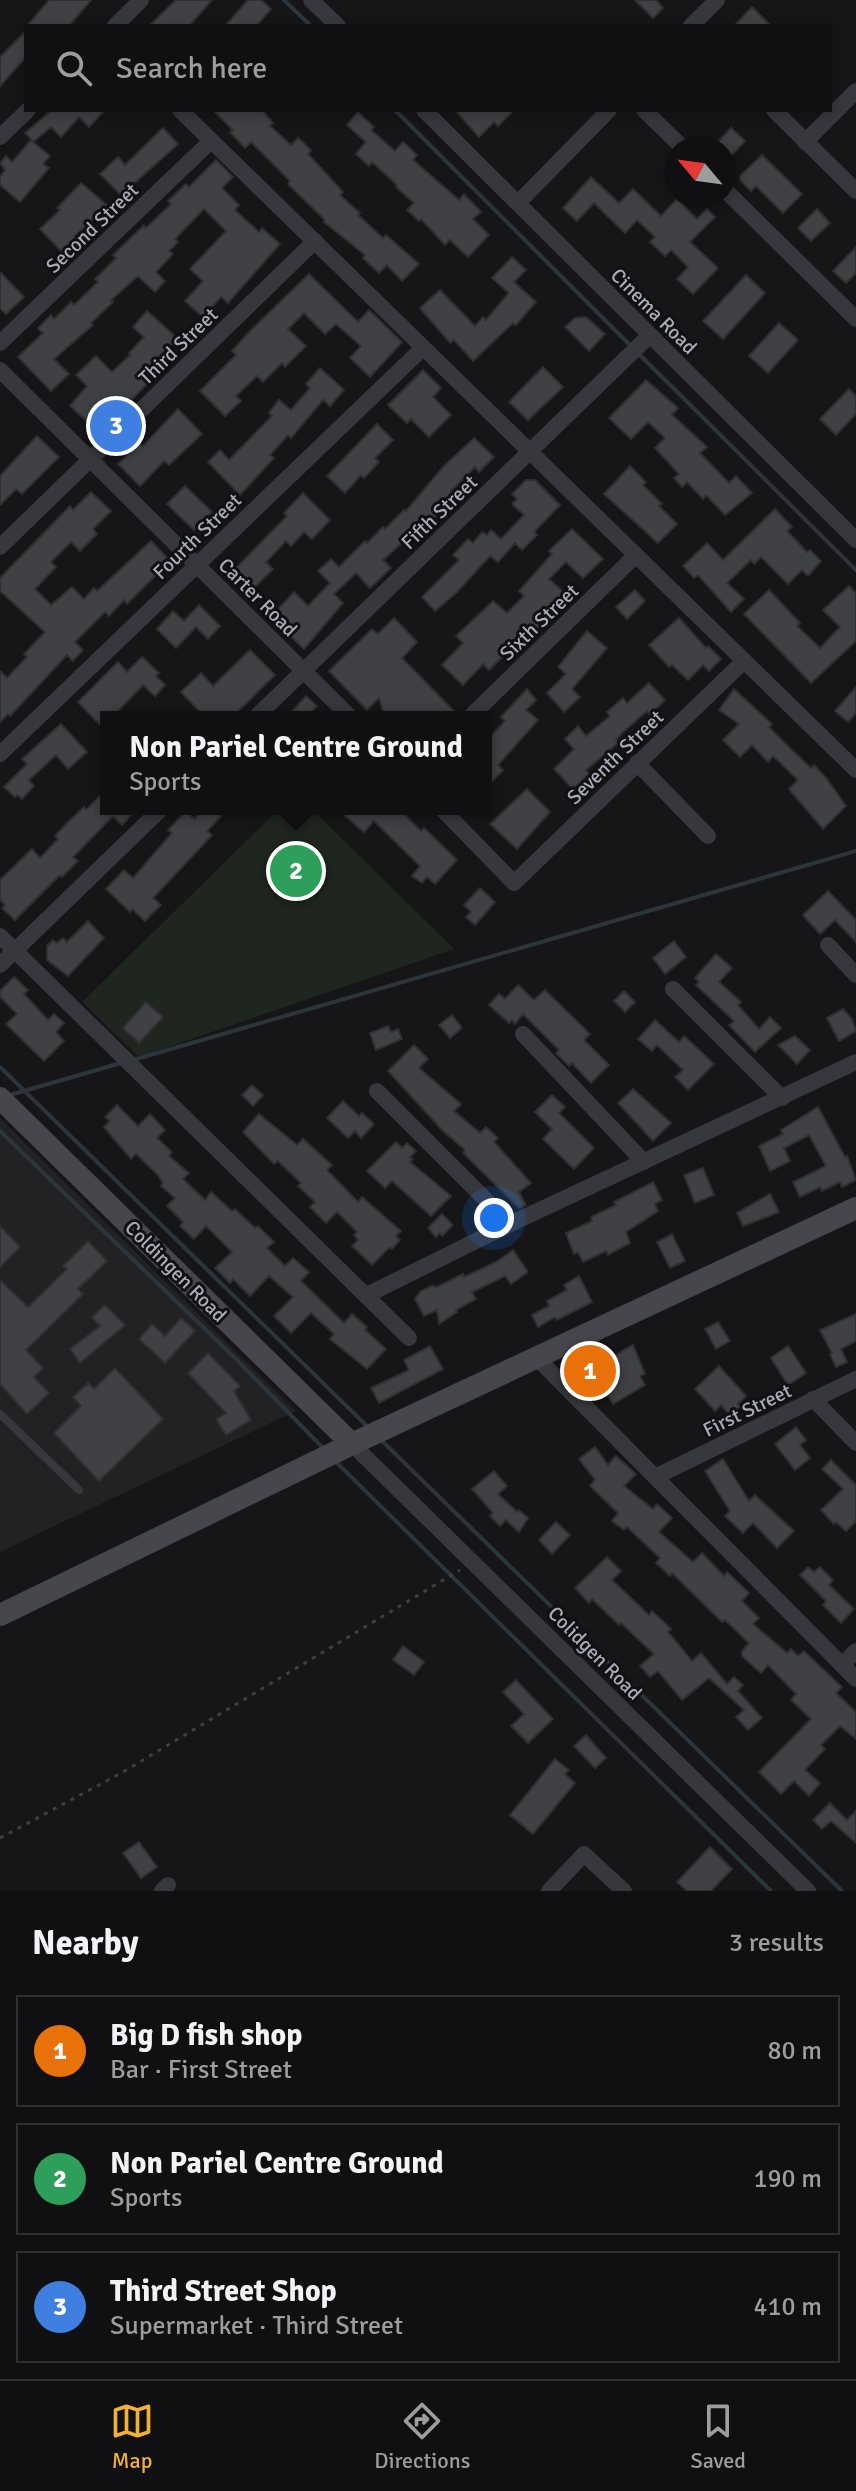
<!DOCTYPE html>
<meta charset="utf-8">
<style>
:root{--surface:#101012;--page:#19191b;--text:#f1f3f6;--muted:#9c9d9f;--line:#303032;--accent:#f2b134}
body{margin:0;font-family:Signika,sans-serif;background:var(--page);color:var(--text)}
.compass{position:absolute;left:664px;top:136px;width:72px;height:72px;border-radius:50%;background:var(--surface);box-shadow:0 4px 12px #0003;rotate:299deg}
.you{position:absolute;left:494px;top:1218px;width:28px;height:28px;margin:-20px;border:6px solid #fff;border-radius:50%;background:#1a73e8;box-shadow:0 0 0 12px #1a73e833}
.badge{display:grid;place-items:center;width:52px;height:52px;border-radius:50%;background:var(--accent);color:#fff;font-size:26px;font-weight:700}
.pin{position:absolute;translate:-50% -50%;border:4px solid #fff;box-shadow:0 2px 8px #0006}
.popup{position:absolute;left:100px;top:711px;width:392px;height:104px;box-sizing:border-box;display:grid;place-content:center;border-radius:0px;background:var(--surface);filter:drop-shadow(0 2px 6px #0005);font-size:26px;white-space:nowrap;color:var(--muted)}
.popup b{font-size:30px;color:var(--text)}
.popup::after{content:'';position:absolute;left:50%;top:100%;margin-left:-16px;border:16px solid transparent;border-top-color:var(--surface)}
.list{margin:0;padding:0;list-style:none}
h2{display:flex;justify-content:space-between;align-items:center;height:104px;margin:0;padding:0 32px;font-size:34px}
h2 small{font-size:26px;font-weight:400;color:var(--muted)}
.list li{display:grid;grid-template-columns:52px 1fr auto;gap:24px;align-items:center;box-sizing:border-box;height:112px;margin:0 16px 16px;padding:0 16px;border:2px solid var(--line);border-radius:0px}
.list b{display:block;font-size:30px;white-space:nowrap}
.list p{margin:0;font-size:26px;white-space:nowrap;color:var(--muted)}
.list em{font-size:26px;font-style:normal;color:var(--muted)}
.icon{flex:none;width:44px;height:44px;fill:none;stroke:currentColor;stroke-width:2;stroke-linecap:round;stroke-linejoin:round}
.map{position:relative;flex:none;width:856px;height:1891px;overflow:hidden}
.search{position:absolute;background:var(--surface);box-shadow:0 4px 12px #0003;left:24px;right:24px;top:24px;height:88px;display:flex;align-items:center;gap:20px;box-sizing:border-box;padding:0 28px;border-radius:0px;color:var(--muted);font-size:30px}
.sheet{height:488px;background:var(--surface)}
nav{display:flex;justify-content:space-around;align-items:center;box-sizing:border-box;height:112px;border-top:2px solid var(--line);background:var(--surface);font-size:22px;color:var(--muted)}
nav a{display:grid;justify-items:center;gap:4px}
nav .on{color:var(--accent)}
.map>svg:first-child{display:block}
</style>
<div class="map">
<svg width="856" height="1891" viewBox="0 0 856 1891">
<rect width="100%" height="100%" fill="#161618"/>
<path fill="#222225" d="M0,1118L296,1411L0,1552Z"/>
<path fill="#1e261f" d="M279,809H312L454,949L139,1057L82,1002Z"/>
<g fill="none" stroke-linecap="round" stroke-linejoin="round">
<g stroke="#2c353c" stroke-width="4">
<path d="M284,0L311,26"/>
<path d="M395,110L631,346"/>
<path d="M637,352L856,570"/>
<path d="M133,1060L856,851"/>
<path d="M0,1067L370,1429"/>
<path d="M10,1095L121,1063"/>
<path d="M0,1131L237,1360L323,1448"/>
<path d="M379,1438L842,1891"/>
<path d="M334,1460L771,1891"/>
</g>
</g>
<g fill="#404145" stroke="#303034" stroke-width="2">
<path d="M49,0H91L69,26H27Z"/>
<path d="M176,0H212L189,26H149Z"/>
<path d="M248,0H261L271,9L256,26H225Z"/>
<path d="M635,0H656L663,8L653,18Z"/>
<path d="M752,7L771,26H734Z"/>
<path d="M26,31V57L0,86V57Z"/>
<path d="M52,110H105L89,127L79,117L61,137L51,127L33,142L50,156L43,164L49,168L20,202L0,185V177L5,170L0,163L6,156L12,162L31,140L33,141L25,133Z"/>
<path d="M213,110H262L273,123L270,126L291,145L298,138L311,150L308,154L343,192L340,195L360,213L358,215L383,238L386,235L419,264L402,281L387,265L379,273L363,258L365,255L324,222L325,220L288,184L290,181L251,142L245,148L230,132L233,130Z"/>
<path d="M455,110H514L498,126L494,122L479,137Z"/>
<path d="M358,112L374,127L371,130L395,151L403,142L417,155L413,160L459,200L464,194L481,212L473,219L489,235L468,257L450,240L445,245L421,219L419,221L407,210L414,203L396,187L397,185L372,162L369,166L356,154L366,142L347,125Z"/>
<path d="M163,128L178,144L121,195L100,174L118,157L125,165Z"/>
<path d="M731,128L745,141L729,158L724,153V148L715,145Z"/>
<path d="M762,155L802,194L783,213L756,186L751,191L740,180V176Z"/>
<path d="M216,160L233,177L222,188L239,205L235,210L259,232L262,228L280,244L228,303L221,297L203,317L185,301L203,281L190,269L226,231L204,209L175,239L178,242L169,251L173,254L156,272L165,281L155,292L138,276L111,300L113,302L91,323L93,325L54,359L69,374L51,391L18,357L43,333L38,328L51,315L54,319L71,302L74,305L98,282L95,279L116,258L113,255L144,225L146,228L171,204L168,201L186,184L189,187Z"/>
<path d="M591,177L619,203L633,189L661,216L677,199L697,219L707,209L715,217L690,242L718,268L693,294L677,279L688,267L671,250L665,256L650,242L655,237L637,220L625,233L594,203L577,221L563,208Z"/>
<path d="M81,183L108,206L75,236L77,237L62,252L40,229L60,210L57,208Z"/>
<path d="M817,209L830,223L811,241L798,228Z"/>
<path d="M856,247V273L846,283L833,271Z"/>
<path d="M512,257L526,270L514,282L536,302L516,325L513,323L473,361L454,340L450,343L420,308L440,290L475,326L483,317L486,320L509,293L492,278Z"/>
<path d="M0,272L24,297L6,314L0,308Z"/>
<path d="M309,274L358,322L369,310L402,342L370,377L350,358L361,346L336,324L325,334L304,313L288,329L306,346L285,367L282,363L263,382L257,376L236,396L241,401L225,416L200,391L236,355L232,351L250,331Z"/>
<path d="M746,275L765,293L723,339L703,321Z"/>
<path d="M147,311L177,338L146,370L153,378L116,415L108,408L92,426L70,406L87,386L76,375L96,356L112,372L130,355L129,353L144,337L133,327Z"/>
<path d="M586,317L605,334L589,351L565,327L575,318Z"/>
<path d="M779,323L798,340L768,373L749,356Z"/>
<path d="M543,367L563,387L528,420L509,402Z"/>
<path d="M320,368L344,390L330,406L323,400L291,438L288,435L270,455L274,458L240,495L208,462L220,450L229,460L272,416L269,413L279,400L291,410L310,388L306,384Z"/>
<path d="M423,370L441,388L433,397L451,415L429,437L411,419L407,423L388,405Z"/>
<path d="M646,380L678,408L672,415L707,447L700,453L729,483L736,476L752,493L725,515L706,495L703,499L687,482L682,487L674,478L679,474L655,448L665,438L648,422L631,439L609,418Z"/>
<path d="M849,389L856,396V414L836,435L820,419Z"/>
<path d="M178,409L202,434L169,465L164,461L140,486L118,464L139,443L143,446Z"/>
<path d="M377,424L393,440L375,458L379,462L364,478L361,475L345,493L327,476Z"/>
<path d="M37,436L59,457L22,494L16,489L0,505V476Z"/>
<path d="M474,438L494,457L479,472L475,467L451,491L454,494L425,528L422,525L383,560L391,568L370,588L356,573L334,594L343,603L304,649L271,617L294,592L308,606L330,583L318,571L331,559L339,567L365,541L367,543L383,527L385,529L404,510L406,511L443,467Z"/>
<path d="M630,466L646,482L643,485L662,504L659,506L677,524L658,543L604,494Z"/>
<path d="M526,480H535L560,505L534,532L537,535L522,550L515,543L498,562L490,556L456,593L435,611L422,597L459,560L453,555L468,539L473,543L482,532L487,535L491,530L501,539L524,515L512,504L517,499L512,494Z"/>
<path d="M185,486L212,512L194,530L167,504Z"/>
<path d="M91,492L111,511L93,529L97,534L80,551L71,542L51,562L56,567L35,589L51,605L72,587L84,599L94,588L97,591L151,541L170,561L127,604L124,600L109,616L105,612L75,642L83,650L73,661L67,655L10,716L8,714L0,722V671L7,678L27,657L24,654L45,632L0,591V578L70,506L73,510Z"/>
<path d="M303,493L330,520L312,539L304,532L291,546L286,541L266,562L273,569L253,589L234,570L287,516L284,513Z"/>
<path d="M775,509L792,527L787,531L807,552L810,550L821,561L808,576L802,570L788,584L761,557L754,564L751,560L727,583L744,599L731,612L698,575L694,578L683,566L707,543L723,560Z"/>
<path d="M572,529L603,559L583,578L566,562L549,579L569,597L532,635L529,632L524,635L489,670L483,664L463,685L442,665L463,643L456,636L493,601L507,613L524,596L519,591L552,554L549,551Z"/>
<path d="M849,586L856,593V641L811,683L744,614L769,590L800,623L797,626L820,648L840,627L823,610Z"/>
<path d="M635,590L645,601L627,619L616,607Z"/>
<path d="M199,605L220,626L208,639L196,627L176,648L157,629L173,611L184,621Z"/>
<path d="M394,618L417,642L402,658L454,711L448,717H385L379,698L367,710L329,671L372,629L378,634Z"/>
<path d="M679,618L706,648L708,646L721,659L709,671L703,665L688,680L672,665L669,667L649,645Z"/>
<path d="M587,631L607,648L572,689L580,697L564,712L547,693L566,674L558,667Z"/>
<path d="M250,650L275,675L232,717H205L181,692L201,673L213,686Z"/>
<path d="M142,657L159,673L156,676L165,685L155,696L143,685L112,717H106V723L102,727L78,702L118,662L127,672Z"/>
<path d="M649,683L665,700L650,715L647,711L622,733L616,740L618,743L586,770L589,774L573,789L554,769L574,749L565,739L578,726L586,736L610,716L607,712L623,698L627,703Z"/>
<path d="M856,687V713L848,722L835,711Z"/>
<path d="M527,689L536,700L526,710L538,720L498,765L503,770L486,788V741L505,721L501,717Z"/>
<path d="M734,689L772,724L769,727L793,751L811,768L814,765L826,778L846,806L823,829L789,789L798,780L773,756L768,762L752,745L740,757L723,740L739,724L719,710Z"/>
<path d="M306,696L317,706L307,717H287Z"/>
<path d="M61,724L87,752L68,769L56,755L29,780L34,786L22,799L18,795L15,797L4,787L27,764L22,759Z"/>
<path d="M527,789L550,812L517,849L490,824Z"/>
<path d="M106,790V809H137L122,825L113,816L73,857L78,861L62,877L60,875L15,920L2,908L5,905L0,900V880L32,849L40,858L58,839L55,836L67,823L84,807L86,810Z"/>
<path d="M204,809H213L221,816L207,831L212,835L153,898L161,905L145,921L132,909L130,912L106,889L124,870L133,878L172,833L168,830L186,811L194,819Z"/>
<path d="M337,809H399L421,831L424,828L457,860L435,884L427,877L422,883L412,876L420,866L374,821L364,832Z"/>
<path d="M480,888L495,902L475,925L466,917L471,912L464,905Z"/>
<path d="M828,891L856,920V942L835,920L820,934L803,915Z"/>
<path d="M88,921L104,938L68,976L47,960V946L53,940L57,943L63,938L67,942Z"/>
<path d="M674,941L686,957L665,974L653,958Z"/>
<path d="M716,954L732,968L719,982L741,1002L738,1005L759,1029L770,1017L781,1028L755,1052L729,1025L734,1021L696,985L699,982L695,978Z"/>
<path d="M14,977L28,990L24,994L48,1020L54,1014L64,1023L56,1032L64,1041L44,1061L6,1024L17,1014L0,997V991Z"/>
<path d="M518,985L534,1000L545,990L590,1034L584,1040L609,1065L591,1083L572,1063L569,1066L556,1053L559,1050L523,1014L515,1024L512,1020L509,1023L489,1005L499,994L505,999Z"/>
<path d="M624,991L635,1002L625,1012L614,1001Z"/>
<path d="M146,1002L163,1017L139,1043L123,1028Z"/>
<path d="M843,1009L852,1019L856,1031L839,1041L827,1018Z"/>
<path d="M452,1015L462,1028L450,1038L439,1025Z"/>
<path d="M655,1020L679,1042L684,1036L714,1064L688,1090L675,1077L683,1070L657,1045L652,1051L638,1039Z"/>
<path d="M388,1026L391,1032L398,1029L402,1039L376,1050L370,1033Z"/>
<path d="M795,1036L810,1050L797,1064L778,1045Z"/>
<path d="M414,1045L428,1059L419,1068L461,1104L454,1111L480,1133L486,1127L498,1138L494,1142L531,1183L519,1192L526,1205L519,1208L463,1153L465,1150L443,1131L388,1071Z"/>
<path d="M252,1085L263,1095L253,1106L242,1095Z"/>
<path d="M633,1089L671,1123L653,1141L618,1103Z"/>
<path d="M552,1095L565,1107L559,1113L594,1148L574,1169L543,1139L552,1129L535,1112Z"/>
<path d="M343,1101L359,1116L362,1113L374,1124L361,1138L355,1131L348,1138L327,1118Z"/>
<path d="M117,1105L138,1126L150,1114L165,1130L157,1138L172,1152L169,1156L189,1173L183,1179L205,1200L211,1192L232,1211L235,1209L255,1228L258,1226L274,1242L267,1248L285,1266L293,1258L309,1272L301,1281L344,1323L352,1314L367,1327L365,1330L386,1349L367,1369L330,1339L334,1334L311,1313L291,1333L274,1316L293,1297L269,1276L250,1296L233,1279L230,1283L215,1268L232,1252L206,1226L194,1239L180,1226L183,1222L167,1206L175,1198L161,1186L163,1183L158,1175L136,1154L131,1159L104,1127L110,1121L105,1117Z"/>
<path d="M818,1107L845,1157L847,1156L856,1180L842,1187L840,1182L822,1191L820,1187L800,1197L793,1182L826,1166L809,1135L784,1148L790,1161L770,1171L759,1146L783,1134L781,1130Z"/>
<path d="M259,1114L297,1145L303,1139L332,1165L327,1170L358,1202L362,1197L401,1231L396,1236L400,1240L392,1249L390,1247L372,1265L352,1246L358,1240L354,1235L357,1232L337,1212L326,1223L310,1207L315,1202L298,1186L301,1183L278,1161L274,1164L243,1132Z"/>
<path d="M396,1142L402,1148L407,1143L416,1151L410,1157L413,1159L410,1162L451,1196L431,1216L392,1181L385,1188L367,1171Z"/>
<path d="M703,1168L714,1195L695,1203L684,1175Z"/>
<path d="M653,1182L662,1200L655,1204L658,1211L626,1232L630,1243L608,1255L606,1251L583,1262L578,1252L574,1254L566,1233L592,1221L591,1217L616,1205L614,1202Z"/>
<path d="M770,1194L779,1212L743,1226L737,1213Z"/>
<path d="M442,1214L453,1225L442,1236L440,1233L436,1237L428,1228Z"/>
<path d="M0,1226L20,1247L0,1267Z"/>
<path d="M672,1234L685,1261L670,1268L657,1242Z"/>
<path d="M88,1241L107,1261L78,1289L83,1294L26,1350L43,1368L34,1377L49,1393L27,1414L0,1384V1280L28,1307L67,1269L63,1266Z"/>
<path d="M513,1250L528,1272L511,1284L505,1276L472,1292L476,1299L456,1310L457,1312L439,1324L437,1310L424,1316L415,1299L421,1291L432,1286L437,1287L463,1274L464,1277L496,1262Z"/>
<path d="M579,1276L592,1302L557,1320L555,1317L538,1327L532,1315L549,1306L547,1301L567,1290L564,1285Z"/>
<path d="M105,1305L125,1325L80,1363L70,1349L100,1326L92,1317Z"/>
<path d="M856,1314V1341L841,1349L847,1362L836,1367L830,1354L832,1353L820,1330Z"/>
<path d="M181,1318L195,1331L165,1363L139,1339L152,1324L165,1336Z"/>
<path d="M718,1322L730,1341L716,1349L705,1329Z"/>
<path d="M633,1345L645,1374L640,1376L645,1385L613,1404L593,1368Z"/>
<path d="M430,1346L443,1369L379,1403L371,1388L409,1370L404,1360Z"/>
<path d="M788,1346L806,1373L788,1385L771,1358Z"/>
<path d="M208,1353L240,1386L234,1391L251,1420L226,1435L216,1419L226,1413L188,1373Z"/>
<path d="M719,1366L746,1396L738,1404L741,1407L731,1416L721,1405L715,1411L695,1389Z"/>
<path d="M115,1368L163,1419L99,1481L54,1433L81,1406L73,1397L88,1383L94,1389Z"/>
<path d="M796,1427L806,1440L800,1445L810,1458L795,1470L775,1444Z"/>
<path d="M595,1447L608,1465L616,1456L636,1474L624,1486L653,1509L657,1504L672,1518L659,1532L693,1562L702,1553L724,1576L727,1572L749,1593L742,1601L759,1618L753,1624L787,1653L791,1649L798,1656L804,1651L842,1687L836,1693L856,1712V1739L840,1726L821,1745L825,1749L805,1770L820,1783L809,1796L794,1781L781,1794L759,1772L811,1719L791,1700L796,1694L768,1665L761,1673L742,1656V1651L749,1643L725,1620L722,1622L672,1573L670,1576L656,1563L660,1558L627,1527L624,1530L612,1521L618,1513L590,1486L595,1480L579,1459Z"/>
<path d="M723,1459L749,1501L755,1495L794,1531L777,1548L753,1523L743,1533L725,1516L730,1511L705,1471Z"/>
<path d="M831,1460L856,1485V1521L846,1531L836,1522L834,1524L821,1510L843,1489L822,1469Z"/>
<path d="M494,1471L507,1486L498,1494L517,1512L519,1510L528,1518L519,1532L506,1520L500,1526L490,1516L493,1513L472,1489Z"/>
<path d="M556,1522L570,1535L552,1554L539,1540Z"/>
<path d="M607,1557L621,1571L612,1580L649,1615L652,1611L671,1629L668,1632L692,1661L701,1653L727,1684L734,1677L743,1685L738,1691L762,1718L748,1730L736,1717L744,1710L709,1678L682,1700L658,1671L650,1677L640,1666L654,1654L621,1623L619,1625L592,1599L589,1603L575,1588Z"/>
<path d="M808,1567L814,1572L820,1567L833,1580L829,1585L854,1609L841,1623L823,1605L826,1601L800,1575Z"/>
<path d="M403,1646L424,1662L414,1675L393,1660Z"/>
<path d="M516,1680L553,1719L528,1743L511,1726L524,1714L503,1692Z"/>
<path d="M586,1735L606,1758L595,1768L574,1746Z"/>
<path d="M555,1759L569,1770L565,1774L575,1783L533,1834L510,1815Z"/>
<path d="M830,1803L847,1820L856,1811V1843L831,1821L822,1829L813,1820Z"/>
<path d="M139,1842L157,1867L141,1878L123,1853Z"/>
<path d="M710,1847L732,1869L711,1891H687L677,1882Z"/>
</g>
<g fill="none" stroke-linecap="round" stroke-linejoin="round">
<path stroke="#3d3f44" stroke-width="3" stroke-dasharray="4 6" stroke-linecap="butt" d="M0,1838L123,1772L460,1570"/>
<path stroke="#37383d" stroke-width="8" d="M0,1414L79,1490"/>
<g stroke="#37383d" stroke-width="16">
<path d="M311,0L338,26"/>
<path d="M115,26L141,0"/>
<path d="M691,26L717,0"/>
<path d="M180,110L856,770"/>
<path d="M424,110L856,540"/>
<path d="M644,110L683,148"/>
<path d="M774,110L856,191"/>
<path d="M0,137L28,110"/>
<path d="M805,142L856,91"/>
<path d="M724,189L856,319"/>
<path d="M519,202L609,110"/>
<path d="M0,343L211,141"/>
<path d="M0,370L350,717"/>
<path d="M0,547L315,241"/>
<path d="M256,717L650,335"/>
<path d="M470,717L636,555"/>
<path d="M0,754L423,348"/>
<path d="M637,763L708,836"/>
<path d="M442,809L514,883L744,661"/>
<path d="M0,936L409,1338"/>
<path d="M828,945L856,975"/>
<path d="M0,965L161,809"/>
<path d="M673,989L782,1098"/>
<path d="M523,1034L644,1162"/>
<path d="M377,1091L510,1224"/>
<path d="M367,1295L510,1224L856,1062"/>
<path d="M537,1358L856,1679"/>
<path d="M813,1399L856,1443"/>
<path d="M352,1444L808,1891"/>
<path d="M655,1477L856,1379"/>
<path d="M842,1665L856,1651"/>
<path d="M162,1891L168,1885"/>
<path d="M549,1891L584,1854L624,1891"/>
</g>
<g stroke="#45474d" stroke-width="22">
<path d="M0,1098L352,1444"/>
<path d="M0,1615L352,1444L856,1208"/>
</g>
</g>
<g text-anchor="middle" stroke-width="6" stroke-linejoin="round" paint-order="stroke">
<g font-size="20" fill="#a8adb8" stroke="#111113">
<text transform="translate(92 228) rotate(-44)" y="7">Second Street</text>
<text transform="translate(654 311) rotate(45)" y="7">Cinema Road</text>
<text transform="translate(178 346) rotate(-44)" y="7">Third Street</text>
<text transform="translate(439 512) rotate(-44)" y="7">Fifth Street</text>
<text transform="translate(197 536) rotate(-44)" y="7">Fourth Street</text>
<text transform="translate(258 597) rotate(45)" y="7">Carter Road</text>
<text transform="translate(539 622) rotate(-44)" y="7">Sixth Street</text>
<text transform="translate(615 757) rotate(-44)" y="7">Seventh Street</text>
<text transform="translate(176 1271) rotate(45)" y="7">Coldingen Road</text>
<text transform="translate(747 1410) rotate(-26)" y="7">First Street</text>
<text transform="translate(595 1653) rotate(45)" y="7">Colidgen Road</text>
</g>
</g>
</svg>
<svg class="compass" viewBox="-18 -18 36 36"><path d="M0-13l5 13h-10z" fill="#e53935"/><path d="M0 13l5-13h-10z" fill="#9c9d9f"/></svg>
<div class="you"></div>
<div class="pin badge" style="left:590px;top:1371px;background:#e8710a">1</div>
<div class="pin badge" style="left:296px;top:871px;background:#2e9e5b">2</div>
<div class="popup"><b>Non Pariel Centre Ground</b>Sports</div>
<div class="pin badge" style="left:116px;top:426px;background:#3f7fe0">3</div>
<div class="search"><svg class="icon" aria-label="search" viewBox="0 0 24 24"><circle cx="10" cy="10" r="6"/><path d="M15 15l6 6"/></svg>Search here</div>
</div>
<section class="sheet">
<h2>Nearby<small>3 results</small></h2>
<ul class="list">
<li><span class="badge" style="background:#e8710a">1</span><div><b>Big D fish shop</b><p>Bar · First Street</p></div><em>80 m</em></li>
<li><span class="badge" style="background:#2e9e5b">2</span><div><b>Non Pariel Centre Ground</b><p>Sports</p></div><em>190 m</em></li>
<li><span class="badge" style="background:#3f7fe0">3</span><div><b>Third Street Shop</b><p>Supermarket · Third Street</p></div><em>410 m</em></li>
</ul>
</section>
<nav>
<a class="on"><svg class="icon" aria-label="map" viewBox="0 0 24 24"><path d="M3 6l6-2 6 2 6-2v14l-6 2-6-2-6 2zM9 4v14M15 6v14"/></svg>Map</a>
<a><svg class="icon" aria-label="directions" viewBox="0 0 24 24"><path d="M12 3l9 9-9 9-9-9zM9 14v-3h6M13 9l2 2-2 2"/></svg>Directions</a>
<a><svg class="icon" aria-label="saved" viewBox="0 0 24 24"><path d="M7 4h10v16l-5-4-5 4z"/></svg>Saved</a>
</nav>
